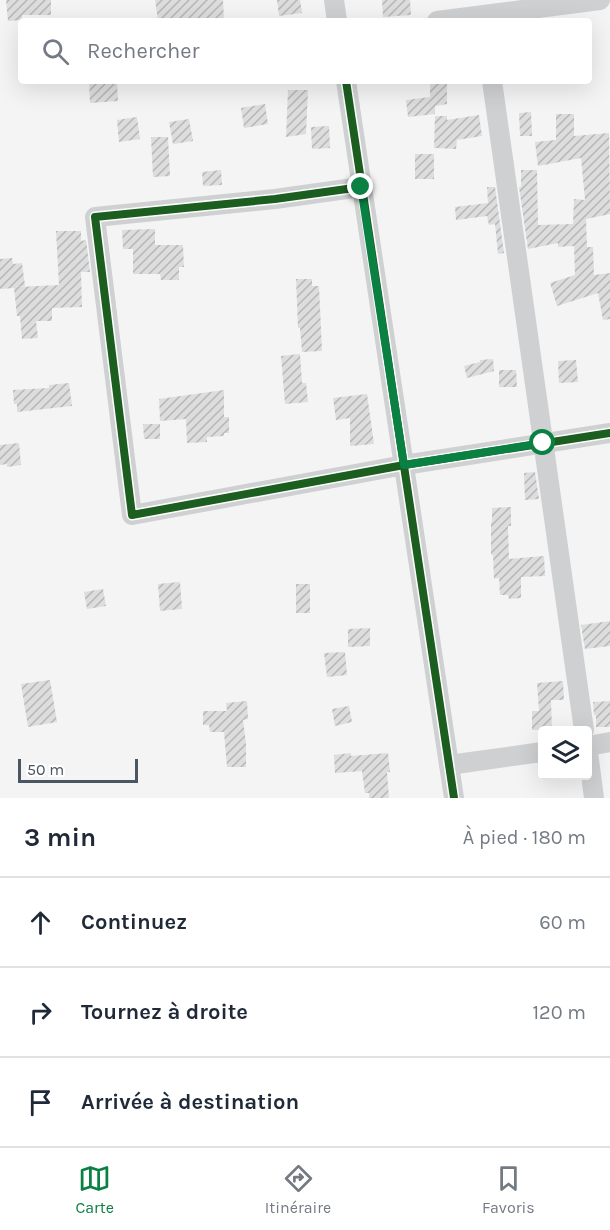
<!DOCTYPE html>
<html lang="fr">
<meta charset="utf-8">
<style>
:root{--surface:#fff;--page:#f6f6f7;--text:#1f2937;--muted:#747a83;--line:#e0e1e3;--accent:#0b8043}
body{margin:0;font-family:Karla,sans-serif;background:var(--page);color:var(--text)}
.controls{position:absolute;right:18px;bottom:18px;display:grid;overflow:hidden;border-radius:6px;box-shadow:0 6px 24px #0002}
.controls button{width:54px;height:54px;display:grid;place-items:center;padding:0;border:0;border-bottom:2px solid var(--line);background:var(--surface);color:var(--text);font:30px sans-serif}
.scale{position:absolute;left:18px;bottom:15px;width:120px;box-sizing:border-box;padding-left:6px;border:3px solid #4a5661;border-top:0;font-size:16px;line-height:21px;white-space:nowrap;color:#4a5661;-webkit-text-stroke:4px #fff;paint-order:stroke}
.stop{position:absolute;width:18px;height:18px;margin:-14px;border:4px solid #0b8043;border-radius:50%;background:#fff}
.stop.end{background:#0b8043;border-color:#fff;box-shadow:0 2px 6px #0008}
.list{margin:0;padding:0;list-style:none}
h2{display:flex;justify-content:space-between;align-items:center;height:78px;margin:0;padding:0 24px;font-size:26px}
h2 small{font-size:20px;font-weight:400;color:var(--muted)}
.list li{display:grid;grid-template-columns:39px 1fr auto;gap:18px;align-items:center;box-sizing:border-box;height:90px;padding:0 24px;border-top:2px solid var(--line)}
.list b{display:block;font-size:22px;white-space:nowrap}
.list em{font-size:20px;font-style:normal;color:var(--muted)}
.icon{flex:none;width:33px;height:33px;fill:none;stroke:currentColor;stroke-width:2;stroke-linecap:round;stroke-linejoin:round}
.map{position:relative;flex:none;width:610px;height:798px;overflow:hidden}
.search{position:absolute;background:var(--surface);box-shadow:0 6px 24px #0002;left:18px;right:18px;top:18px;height:66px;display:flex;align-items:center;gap:15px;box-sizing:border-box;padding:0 21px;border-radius:6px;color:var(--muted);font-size:22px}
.sheet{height:348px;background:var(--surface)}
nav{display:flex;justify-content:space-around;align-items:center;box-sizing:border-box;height:84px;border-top:2px solid var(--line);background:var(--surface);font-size:16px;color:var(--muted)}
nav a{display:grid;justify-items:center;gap:3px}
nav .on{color:var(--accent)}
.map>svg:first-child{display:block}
</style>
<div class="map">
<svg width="610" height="798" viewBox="0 0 610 798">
<defs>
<pattern id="building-hatch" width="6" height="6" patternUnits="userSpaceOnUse" patternTransform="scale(1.5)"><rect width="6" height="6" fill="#ddddde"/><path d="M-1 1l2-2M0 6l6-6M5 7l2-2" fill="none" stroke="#b5b6b7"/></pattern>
</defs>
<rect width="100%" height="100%" fill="#f4f4f4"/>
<g fill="url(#building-hatch)">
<path d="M6,0H51V15H22V20L8,21Z"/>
<path d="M155,0H223L224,21L158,20Z"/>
<path d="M277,0H300L302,13L279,16Z"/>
<path d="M382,0H410L411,15L383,17Z"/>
<path d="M117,81L118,101L90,103L89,82Z"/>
<path d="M430,81H447V104L435,106V114L408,117L406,100L430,97Z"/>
<path d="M288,90H308L306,134L286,137Z"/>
<path d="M265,104L268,124L244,128L241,108Z"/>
<path d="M531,112L532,136H520L519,113Z"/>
<path d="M556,114H574V136L609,133L610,214L586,219L587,247H593L594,275L610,273V319L603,320L598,293L557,306L550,283L575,275L574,246L558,247V243L528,249L519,187H521V170H537L538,225L573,224L574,199L585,200L581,158L538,166L535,142L556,140Z"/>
<path d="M479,115L482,136L457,140L456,149L434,148L435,116H447V120Z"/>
<path d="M137,117L140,139L119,142L117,120Z"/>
<path d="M189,119L193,141L173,144L169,122Z"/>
<path d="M329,126L330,148L312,149L311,127Z"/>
<path d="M151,137H168L170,176L153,177Z"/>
<rect x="415" y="154" width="19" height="25"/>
<path d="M221,170L222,185L203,186L202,172Z"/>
<path d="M487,187H495L504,253L498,254L495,224L489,225L487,216L456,220L455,207L488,203Z"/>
<path d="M155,229V245H183L184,267H179V280H161L160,274H133V249H123L122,230Z"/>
<path d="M56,231H81V241L86,240L90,272H81L82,307L52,308V321H36L38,338L22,339L20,316H17L14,288L0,289V259L12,258L13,264L22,263L25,286L18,287L59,285Z"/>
<path d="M296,279H312V286H319L322,351L302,352L300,328H298Z"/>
<path d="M300,354L302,383H306L308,402L285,404L281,356Z"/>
<path d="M493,359L494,371L467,378L464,366L480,362V360Z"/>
<path d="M576,360L578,382L559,383L558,361Z"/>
<path d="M499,370H516L517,387H499Z"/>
<path d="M69,383L72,406L17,412V404H14L13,390L49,388V385Z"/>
<path d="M224,390V417H229V433H224V436L207,437V442L187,443L186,419L160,421L159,399Z"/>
<path d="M367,394L374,444L350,446V418L336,420L333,398Z"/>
<path d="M143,424H160V439H144Z"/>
<path d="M19,443L21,465L7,467V464L0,465V445Z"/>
<path d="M535,472L539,499L525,500L524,473Z"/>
<path d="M511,507V526H508L509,559L544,556L545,576L521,577V598L509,599L508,595H500L499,578L494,579L493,555H491V522H492V508Z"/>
<path d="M180,582L182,609L160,611L158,584Z"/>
<rect x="296" y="584" width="14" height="29"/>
<path d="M103,589L106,606L87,609L84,592Z"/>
<path d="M610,621V646L585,649L581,625Z"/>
<path d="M370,628V646L348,647V629Z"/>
<path d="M345,652L347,675L327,677L324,653Z"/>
<path d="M50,680L57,722L28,727L21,684Z"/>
<path d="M563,681L564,700H551L552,730H532V711H539L537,683Z"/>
<path d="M247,701L248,719L243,720L246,743V767H227L224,732H210L209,725H203V711H227L226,703Z"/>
<path d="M610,701V727H596V715H594L593,702Z"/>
<path d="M349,706L352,722L335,726L332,709Z"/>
<path d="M351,753V756L388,753L390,772H387L389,798H369V793H365L362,771L335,773L334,755Z"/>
</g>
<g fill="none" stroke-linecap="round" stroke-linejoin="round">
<g stroke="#ced0d2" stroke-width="20">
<path d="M334,0L337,21"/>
<path d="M437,21L600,0"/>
<path d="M346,81L454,798"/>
<path d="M492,81L584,730"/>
<path d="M361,187L275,199L95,217L132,515L404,465L610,433"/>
<path d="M588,746L610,742"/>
<path d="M588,752L594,798"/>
<path d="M449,765L542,752"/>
</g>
<defs>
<g id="cycleway">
<path d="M346,81L454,798"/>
<path d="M361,187L275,199L95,217L132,515L404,465L610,433"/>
</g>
</defs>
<use href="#cycleway" stroke="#fff" stroke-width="11"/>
<use href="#cycleway" stroke="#1b5e20" stroke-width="8"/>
</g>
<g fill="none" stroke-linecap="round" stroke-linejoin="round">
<path stroke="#0b8043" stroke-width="8" d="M361,187L404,465L543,443"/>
</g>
</svg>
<div class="controls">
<button><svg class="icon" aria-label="layers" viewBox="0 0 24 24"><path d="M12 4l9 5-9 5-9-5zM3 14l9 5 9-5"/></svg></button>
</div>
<div class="scale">50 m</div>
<div class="stop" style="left:543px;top:443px"></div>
<div class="stop end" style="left:361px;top:187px"></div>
<div class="search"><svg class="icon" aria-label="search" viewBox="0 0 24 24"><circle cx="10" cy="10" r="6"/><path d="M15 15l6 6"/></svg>Rechercher</div>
</div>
<section class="sheet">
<h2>3 min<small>À pied · 180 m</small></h2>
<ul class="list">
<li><svg class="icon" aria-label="ahead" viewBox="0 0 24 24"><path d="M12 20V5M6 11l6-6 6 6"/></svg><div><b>Continuez</b></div><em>60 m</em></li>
<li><svg class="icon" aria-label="right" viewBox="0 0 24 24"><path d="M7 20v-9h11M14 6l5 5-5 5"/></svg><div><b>Tournez à droite</b></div><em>120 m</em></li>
<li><svg class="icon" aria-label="arrive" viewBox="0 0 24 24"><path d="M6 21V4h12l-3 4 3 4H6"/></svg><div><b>Arrivée à destination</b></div></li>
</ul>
</section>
<nav>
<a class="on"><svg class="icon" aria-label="map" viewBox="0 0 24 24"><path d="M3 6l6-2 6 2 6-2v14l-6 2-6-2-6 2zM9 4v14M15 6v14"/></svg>Carte</a>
<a><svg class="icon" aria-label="directions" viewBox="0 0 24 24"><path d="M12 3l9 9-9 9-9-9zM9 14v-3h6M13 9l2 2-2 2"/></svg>Itinéraire</a>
<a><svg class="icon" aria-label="saved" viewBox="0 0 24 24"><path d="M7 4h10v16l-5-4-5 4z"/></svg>Favoris</a>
</nav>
